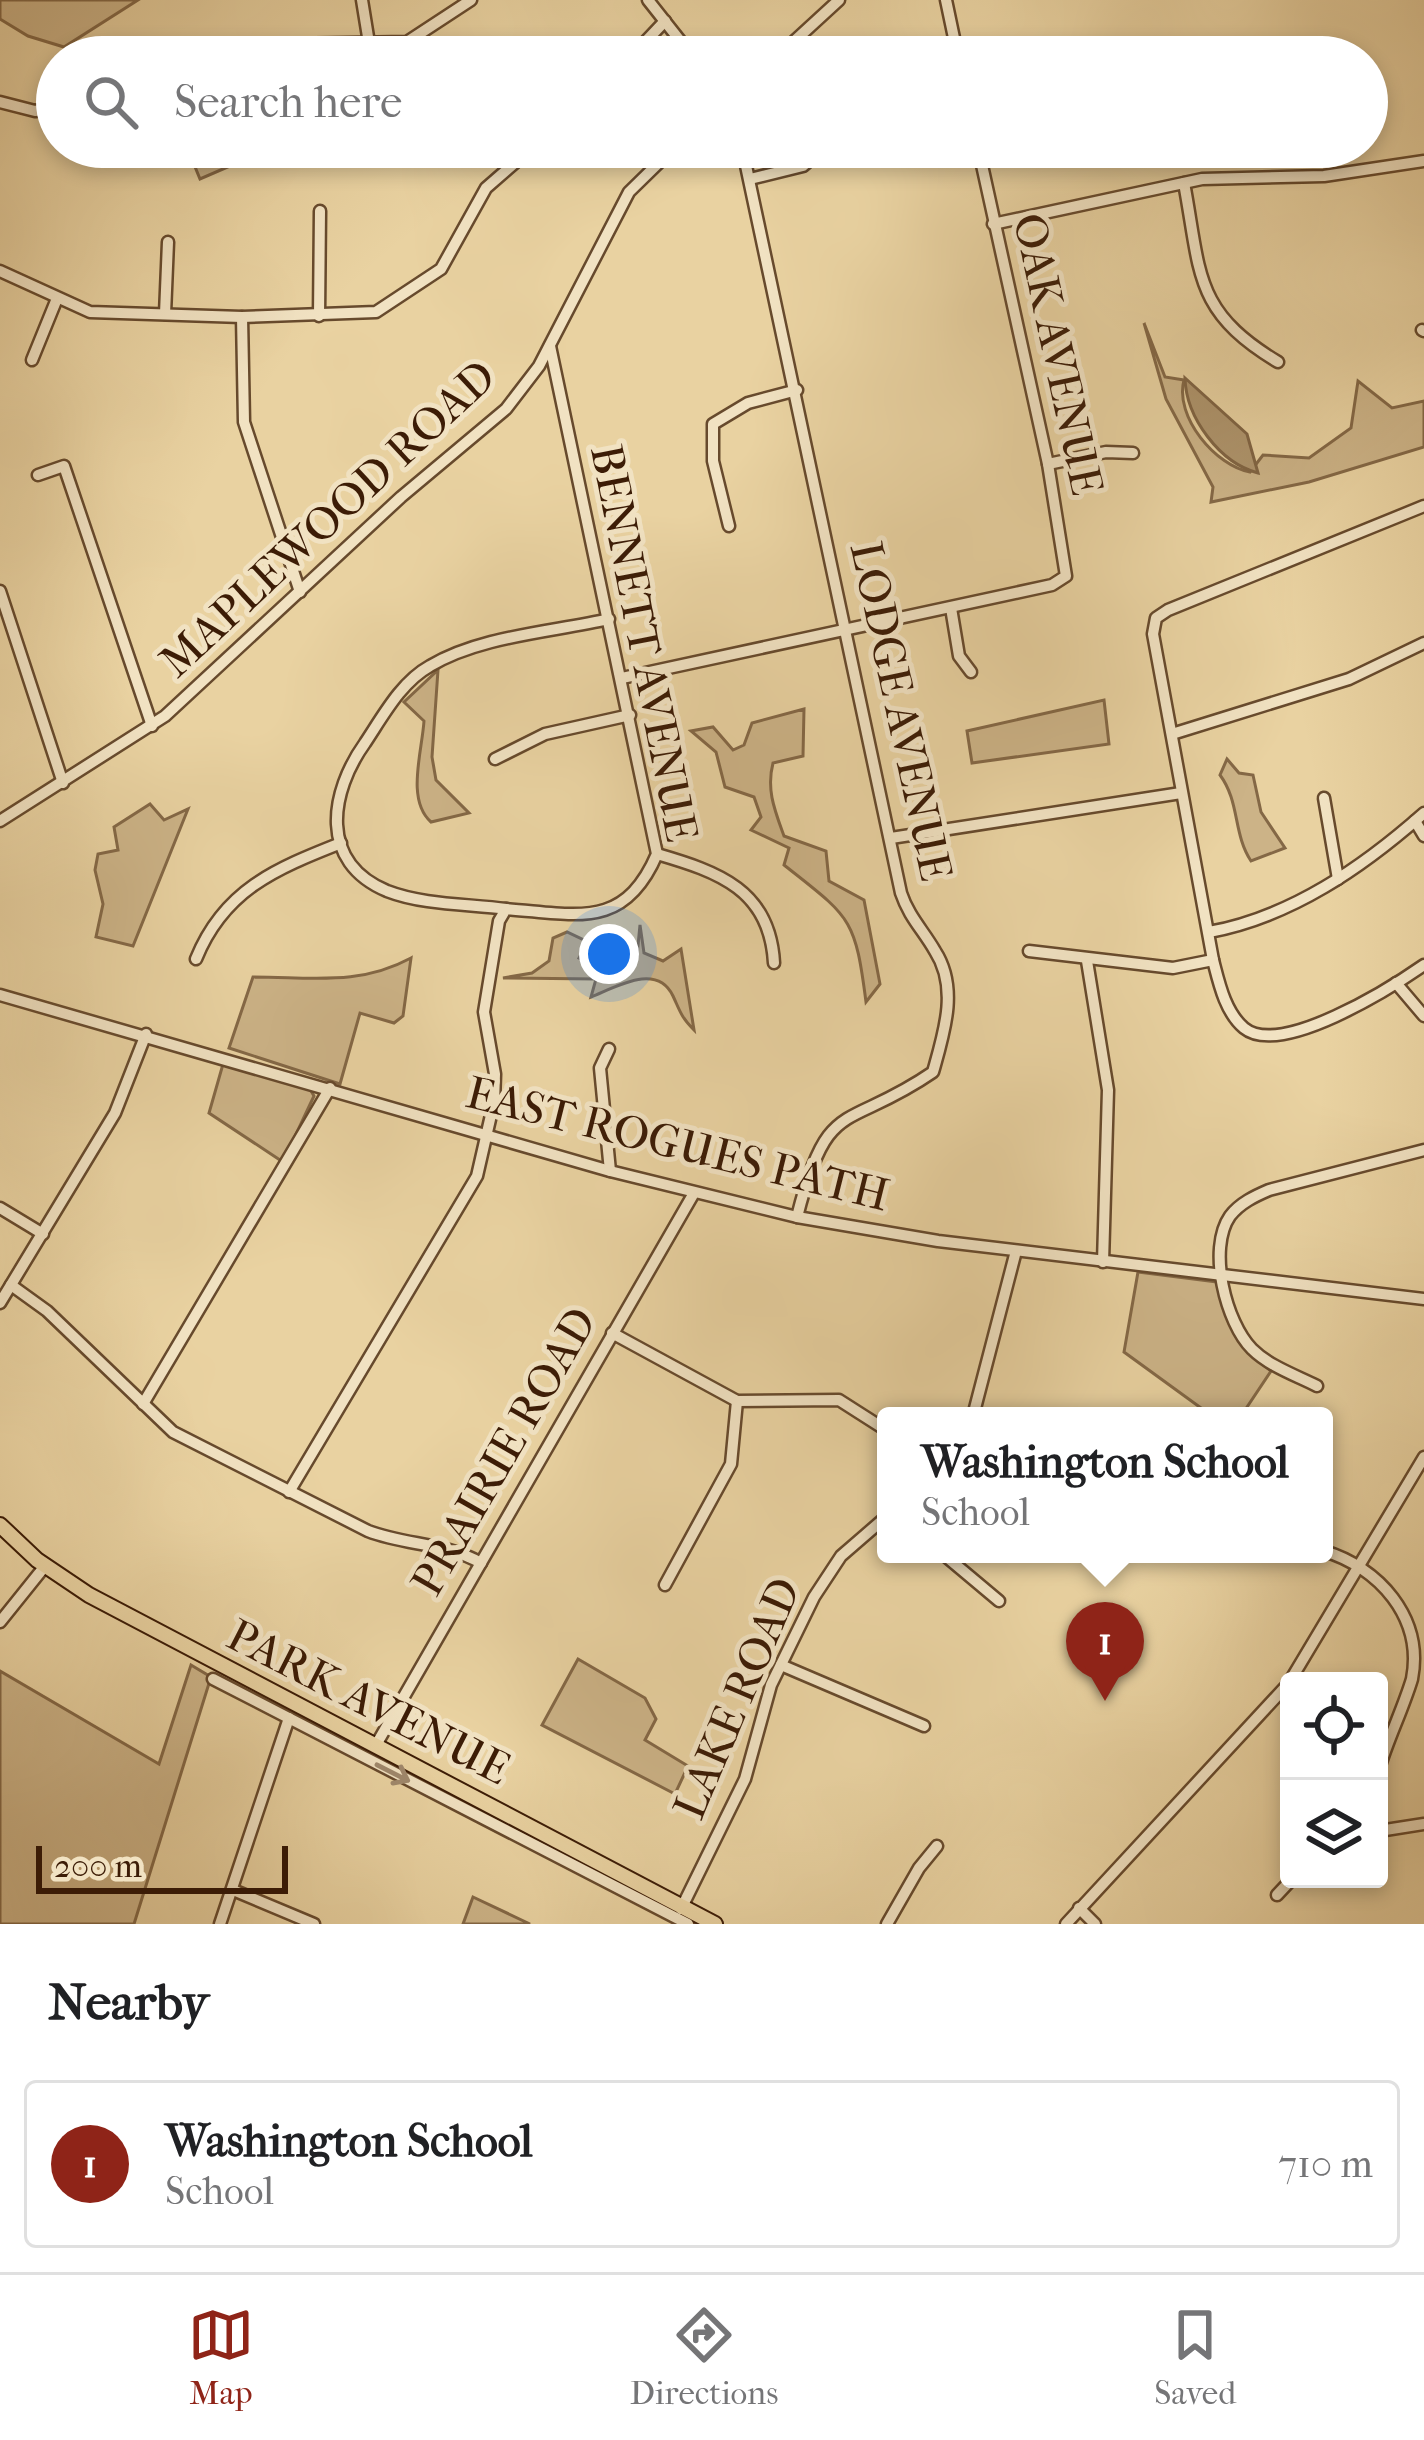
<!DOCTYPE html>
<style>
:root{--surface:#fff;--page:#f2f2f2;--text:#202124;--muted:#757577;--line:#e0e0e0;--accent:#8f2418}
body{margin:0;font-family:"IM FELL French Canon",serif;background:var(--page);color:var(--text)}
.controls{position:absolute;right:36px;bottom:36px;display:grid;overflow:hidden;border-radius:12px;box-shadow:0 6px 18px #0003}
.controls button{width:108px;height:108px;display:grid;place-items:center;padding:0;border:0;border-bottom:3px solid var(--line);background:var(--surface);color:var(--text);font:60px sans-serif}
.scale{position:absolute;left:36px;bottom:30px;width:252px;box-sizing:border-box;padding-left:12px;border:6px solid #3c1c06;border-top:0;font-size:33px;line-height:42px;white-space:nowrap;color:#3c1c06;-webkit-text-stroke:9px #f1e2c2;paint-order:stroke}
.you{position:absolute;left:609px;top:954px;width:42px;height:42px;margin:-30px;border:9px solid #fff;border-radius:50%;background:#1a73e8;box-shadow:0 0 0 18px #1a73e833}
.badge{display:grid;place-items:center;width:78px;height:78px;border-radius:50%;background:var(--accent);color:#fff;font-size:39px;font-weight:700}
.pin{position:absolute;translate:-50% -99px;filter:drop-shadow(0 3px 6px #0008)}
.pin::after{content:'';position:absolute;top:63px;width:42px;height:36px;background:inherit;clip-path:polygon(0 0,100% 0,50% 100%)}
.popup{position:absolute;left:877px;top:1407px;width:456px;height:156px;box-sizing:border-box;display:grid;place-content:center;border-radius:12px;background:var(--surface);filter:drop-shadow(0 3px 9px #0005);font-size:39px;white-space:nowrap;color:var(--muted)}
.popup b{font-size:45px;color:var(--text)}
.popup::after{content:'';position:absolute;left:50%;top:100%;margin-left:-24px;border:24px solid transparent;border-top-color:var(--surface)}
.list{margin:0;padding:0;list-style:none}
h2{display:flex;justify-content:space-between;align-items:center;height:156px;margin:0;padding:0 48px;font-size:51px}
h2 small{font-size:39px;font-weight:400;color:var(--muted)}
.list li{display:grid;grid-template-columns:78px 1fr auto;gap:36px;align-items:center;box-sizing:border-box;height:168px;margin:0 24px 24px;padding:0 24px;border:3px solid var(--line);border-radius:12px}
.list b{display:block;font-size:45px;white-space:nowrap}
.list p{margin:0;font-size:39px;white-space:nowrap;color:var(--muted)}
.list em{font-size:39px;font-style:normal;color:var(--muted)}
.icon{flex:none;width:66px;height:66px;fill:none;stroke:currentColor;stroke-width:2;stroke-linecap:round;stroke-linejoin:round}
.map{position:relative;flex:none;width:1424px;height:1924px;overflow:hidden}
.search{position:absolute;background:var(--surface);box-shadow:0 6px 18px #0003;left:36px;right:36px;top:36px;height:132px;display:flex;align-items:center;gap:30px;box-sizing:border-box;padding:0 42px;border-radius:66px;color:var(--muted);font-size:45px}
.sheet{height:348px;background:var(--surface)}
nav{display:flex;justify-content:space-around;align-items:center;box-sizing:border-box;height:168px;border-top:3px solid var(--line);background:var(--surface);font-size:33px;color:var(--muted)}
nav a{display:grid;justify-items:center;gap:6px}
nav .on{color:var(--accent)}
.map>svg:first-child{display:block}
</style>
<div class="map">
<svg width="1424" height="1924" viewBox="0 0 1424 1924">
<rect width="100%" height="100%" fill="#e9d2a1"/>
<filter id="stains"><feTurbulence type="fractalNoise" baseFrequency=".00167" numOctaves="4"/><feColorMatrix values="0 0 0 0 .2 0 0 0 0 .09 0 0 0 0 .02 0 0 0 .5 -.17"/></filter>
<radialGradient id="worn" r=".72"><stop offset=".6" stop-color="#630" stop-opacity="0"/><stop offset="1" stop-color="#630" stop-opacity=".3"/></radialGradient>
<g fill="#ccb387" stroke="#846846" stroke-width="3">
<path d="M0,0H138L64,47L28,36L0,19Z"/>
<path d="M187,147H264L238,154L230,166L200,179Z"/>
<path d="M1144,323L1165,377L1184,380C1174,417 1216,466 1250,472L1263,455L1309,458L1351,428L1358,381L1392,408L1424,401V447L1309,482L1211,502L1213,487L1166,399Z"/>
<path d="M438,670L432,757L436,780L469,813L431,822C406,800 422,752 424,721L404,702Z"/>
<path d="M1104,700L1109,744L972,763L967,731Z"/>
<path d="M804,709L803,756L773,763C766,790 775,811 784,836L826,851L829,881L864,900L880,984L866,1002C855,917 851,918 784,865L789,848L751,830L761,817L754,797L725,787L716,752L691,731L713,727L733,750L744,745L752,723Z"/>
<path d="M1227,759L1239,773L1253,775L1261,812L1285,848L1251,861C1233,834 1240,802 1220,775Z"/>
<path d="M150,804L164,820L188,809L133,946L96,937L103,904L95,870L98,854L118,850L114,827Z"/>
<path d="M640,925L644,953L663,961L681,949L694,1030C681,1017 680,1011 673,996C657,962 616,987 591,997L596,979L503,978L532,973L549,961L553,938L567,932L588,942L579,958L607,972L637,956Z"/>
<path d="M411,958L403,1016L394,1023L360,1013L340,1084L229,1048L253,977C313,977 359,986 411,958Z"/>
<path d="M223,1064L310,1089L314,1096L283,1162L209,1113Z"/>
<path d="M1138,1272L1217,1282C1226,1321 1238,1347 1271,1371L1241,1416H1212L1124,1352Z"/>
<path d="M578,1659L645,1698L656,1719L645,1740L688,1766L675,1794L542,1725Z"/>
<path d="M191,1665L211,1677L134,1924H0V1671L159,1764Z"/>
<path d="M473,1897L530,1924H463Z"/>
</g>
<path fill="#ae946c" stroke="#806443" stroke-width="3" d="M1185,378L1247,434L1258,473C1220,463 1186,418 1185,378Z"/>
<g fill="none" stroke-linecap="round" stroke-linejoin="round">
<defs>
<g id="minor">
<path d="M362,0L369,43"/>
<path d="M648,0L693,57"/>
<path d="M946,0L958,57"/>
<path d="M179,57L223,45L407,42L471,0"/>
<path d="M631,57L665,21"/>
<path d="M777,57L839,0"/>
<path d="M0,102L35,111L57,107"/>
<path d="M742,147L901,893C909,917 923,930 935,951C959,988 944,1033 933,1072C846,1132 828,1094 797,1217"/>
<path d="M750,179L803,166L819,152"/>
<path d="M1184,183C1201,273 1193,311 1278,362"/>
<path d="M993,224L1202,179L1324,176L1424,161"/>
<path d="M0,271L90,312L242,317L376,312L441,269L486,188L533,147"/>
<path d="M165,314L168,242"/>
<path d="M319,316L320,211"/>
<path d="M242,317L244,422L300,592"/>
<path d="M1422,330L1424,331"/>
<path d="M32,360L56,301"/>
<path d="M1048,464L1106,452L1133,453"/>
<path d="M38,475L64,466L152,726"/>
<path d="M1424,506L1168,610L1156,618L1153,634L1213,960C1219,983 1225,1012 1244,1028C1280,1058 1391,988 1424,965"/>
<path d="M729,526L713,461V424L748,403L797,390"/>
<path d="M0,591L63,783"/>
<path d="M951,608L959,656L971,672"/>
<path d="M622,678L1052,585L1066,576L1048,464L978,147"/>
<path d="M1172,734L1349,679L1424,643"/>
<path d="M495,759L545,734L630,715"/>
<path d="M1324,798L1338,879"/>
<path d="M0,821L165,716L401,497L506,409L539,366L629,192L675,147"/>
<path d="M1415,821L1424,836"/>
<path d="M891,838L1181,793"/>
<path d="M657,854C719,872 770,890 774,963"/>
<path d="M506,909C468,904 423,905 387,891C318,862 330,792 365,743C383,716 401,682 430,666C480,636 552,632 609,619"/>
<path d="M1209,932C1291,917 1363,867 1424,813"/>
<path d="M1029,951L1173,968L1213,960"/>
<path d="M196,959C224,890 275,869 341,843"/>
<path d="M1087,961L1108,1090L1103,1262"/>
<path d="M1396,983L1424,1016"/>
<path d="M0,995L610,1171L797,1217L938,1241L1424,1299"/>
<path d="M609,1049L600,1068L610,1171"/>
<path d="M0,1208L43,1234"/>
<path d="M11,1285L47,1311L173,1432L368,1531C407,1546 444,1542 481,1563"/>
<path d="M0,1303L115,1113L146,1034"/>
<path d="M612,1333L737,1401L839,1400L886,1430"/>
<path d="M1317,1386C1295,1375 1269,1366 1252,1349C1226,1323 1207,1249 1230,1216C1240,1203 1255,1196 1269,1190L1424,1150"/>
<path d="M143,1404L330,1088"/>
<path d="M973,1416L1016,1251"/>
<path d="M289,1492L477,1176L494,1102L495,1074L484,1012L499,921L506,909C576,914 624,931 657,854L550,346"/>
<path d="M1324,1551C1378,1567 1424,1617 1412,1679C1403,1709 1388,1739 1379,1769"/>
<path d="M943,1554L999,1601"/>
<path d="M665,1585L731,1464L737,1401"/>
<path d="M0,1622L45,1566"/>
<path d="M781,1665L924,1726"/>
<path d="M213,1679L688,1924"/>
<path d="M1290,1681L1424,1457"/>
<path d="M376,1745L694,1193"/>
<path d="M1379,1831L1424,1824"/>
<path d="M233,1890L314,1924"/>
<path d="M1277,1895L1292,1879"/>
<path d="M1079,1908L1095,1924"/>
<path d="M681,1909L745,1779L771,1685L814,1597L841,1556L886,1517"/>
<path d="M220,1924L289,1718"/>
<path d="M887,1924L919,1868L937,1846"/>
<path d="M1066,1924L1289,1683"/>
</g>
<path id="major" d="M0,1525L37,1560L89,1595L715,1924"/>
</defs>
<use href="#minor" stroke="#674a2d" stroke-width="15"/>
<use href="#major" stroke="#3c1c06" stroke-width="18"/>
<use href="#minor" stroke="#f1e2c2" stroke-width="10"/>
<use href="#major" stroke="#e9d2a1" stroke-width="14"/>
</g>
<defs><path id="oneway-shaft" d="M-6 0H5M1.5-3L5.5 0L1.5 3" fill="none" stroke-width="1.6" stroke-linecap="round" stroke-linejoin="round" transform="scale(3)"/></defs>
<use stroke="#a0896d" href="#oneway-shaft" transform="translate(393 1773) rotate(27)"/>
<g text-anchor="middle" stroke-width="10" stroke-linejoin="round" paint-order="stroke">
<g font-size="45" fill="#3c1c06" stroke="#f1e2c2">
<text transform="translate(1059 354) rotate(78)" y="16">OAK AVENUE</text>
<text transform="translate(327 518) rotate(-43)" y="16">MAPLEWOOD ROAD</text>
<text transform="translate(645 643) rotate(79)" y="16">BENNETT AVENUE</text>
<text transform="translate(902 711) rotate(78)" y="16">LODGE AVENUE</text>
<text transform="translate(678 1143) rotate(14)" y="16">EAST ROGUES PATH</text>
<text transform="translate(503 1451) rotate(-60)" y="16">PRAIRIE ROAD</text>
<text transform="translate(736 1698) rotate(-67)" y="16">LAKE ROAD</text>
<text transform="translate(369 1701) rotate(27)" y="16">PARK AVENUE</text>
</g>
</g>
<rect width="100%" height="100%" filter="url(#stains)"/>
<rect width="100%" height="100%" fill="url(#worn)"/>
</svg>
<div class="controls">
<button><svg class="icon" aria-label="locate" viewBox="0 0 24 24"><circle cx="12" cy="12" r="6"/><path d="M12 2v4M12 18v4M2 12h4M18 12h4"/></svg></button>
<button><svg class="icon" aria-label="layers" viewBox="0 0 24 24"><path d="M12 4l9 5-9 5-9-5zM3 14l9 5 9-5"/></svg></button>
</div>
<div class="scale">200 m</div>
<div class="you"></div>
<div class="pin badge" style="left:1105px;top:1701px">1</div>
<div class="popup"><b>Washington School</b>School</div>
<div class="search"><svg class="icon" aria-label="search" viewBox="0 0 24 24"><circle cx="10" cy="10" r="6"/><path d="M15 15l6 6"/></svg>Search here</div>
</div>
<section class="sheet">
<h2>Nearby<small></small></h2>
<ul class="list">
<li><span class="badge">1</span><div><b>Washington School</b><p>School</p></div><em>710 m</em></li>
</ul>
</section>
<nav>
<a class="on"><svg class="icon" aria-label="map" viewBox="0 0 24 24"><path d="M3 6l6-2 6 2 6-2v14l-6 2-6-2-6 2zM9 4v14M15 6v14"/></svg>Map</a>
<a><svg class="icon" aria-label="directions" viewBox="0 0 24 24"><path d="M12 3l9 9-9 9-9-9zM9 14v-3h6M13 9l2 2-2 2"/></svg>Directions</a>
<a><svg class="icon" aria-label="saved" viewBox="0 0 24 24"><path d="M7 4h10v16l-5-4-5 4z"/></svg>Saved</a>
</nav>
